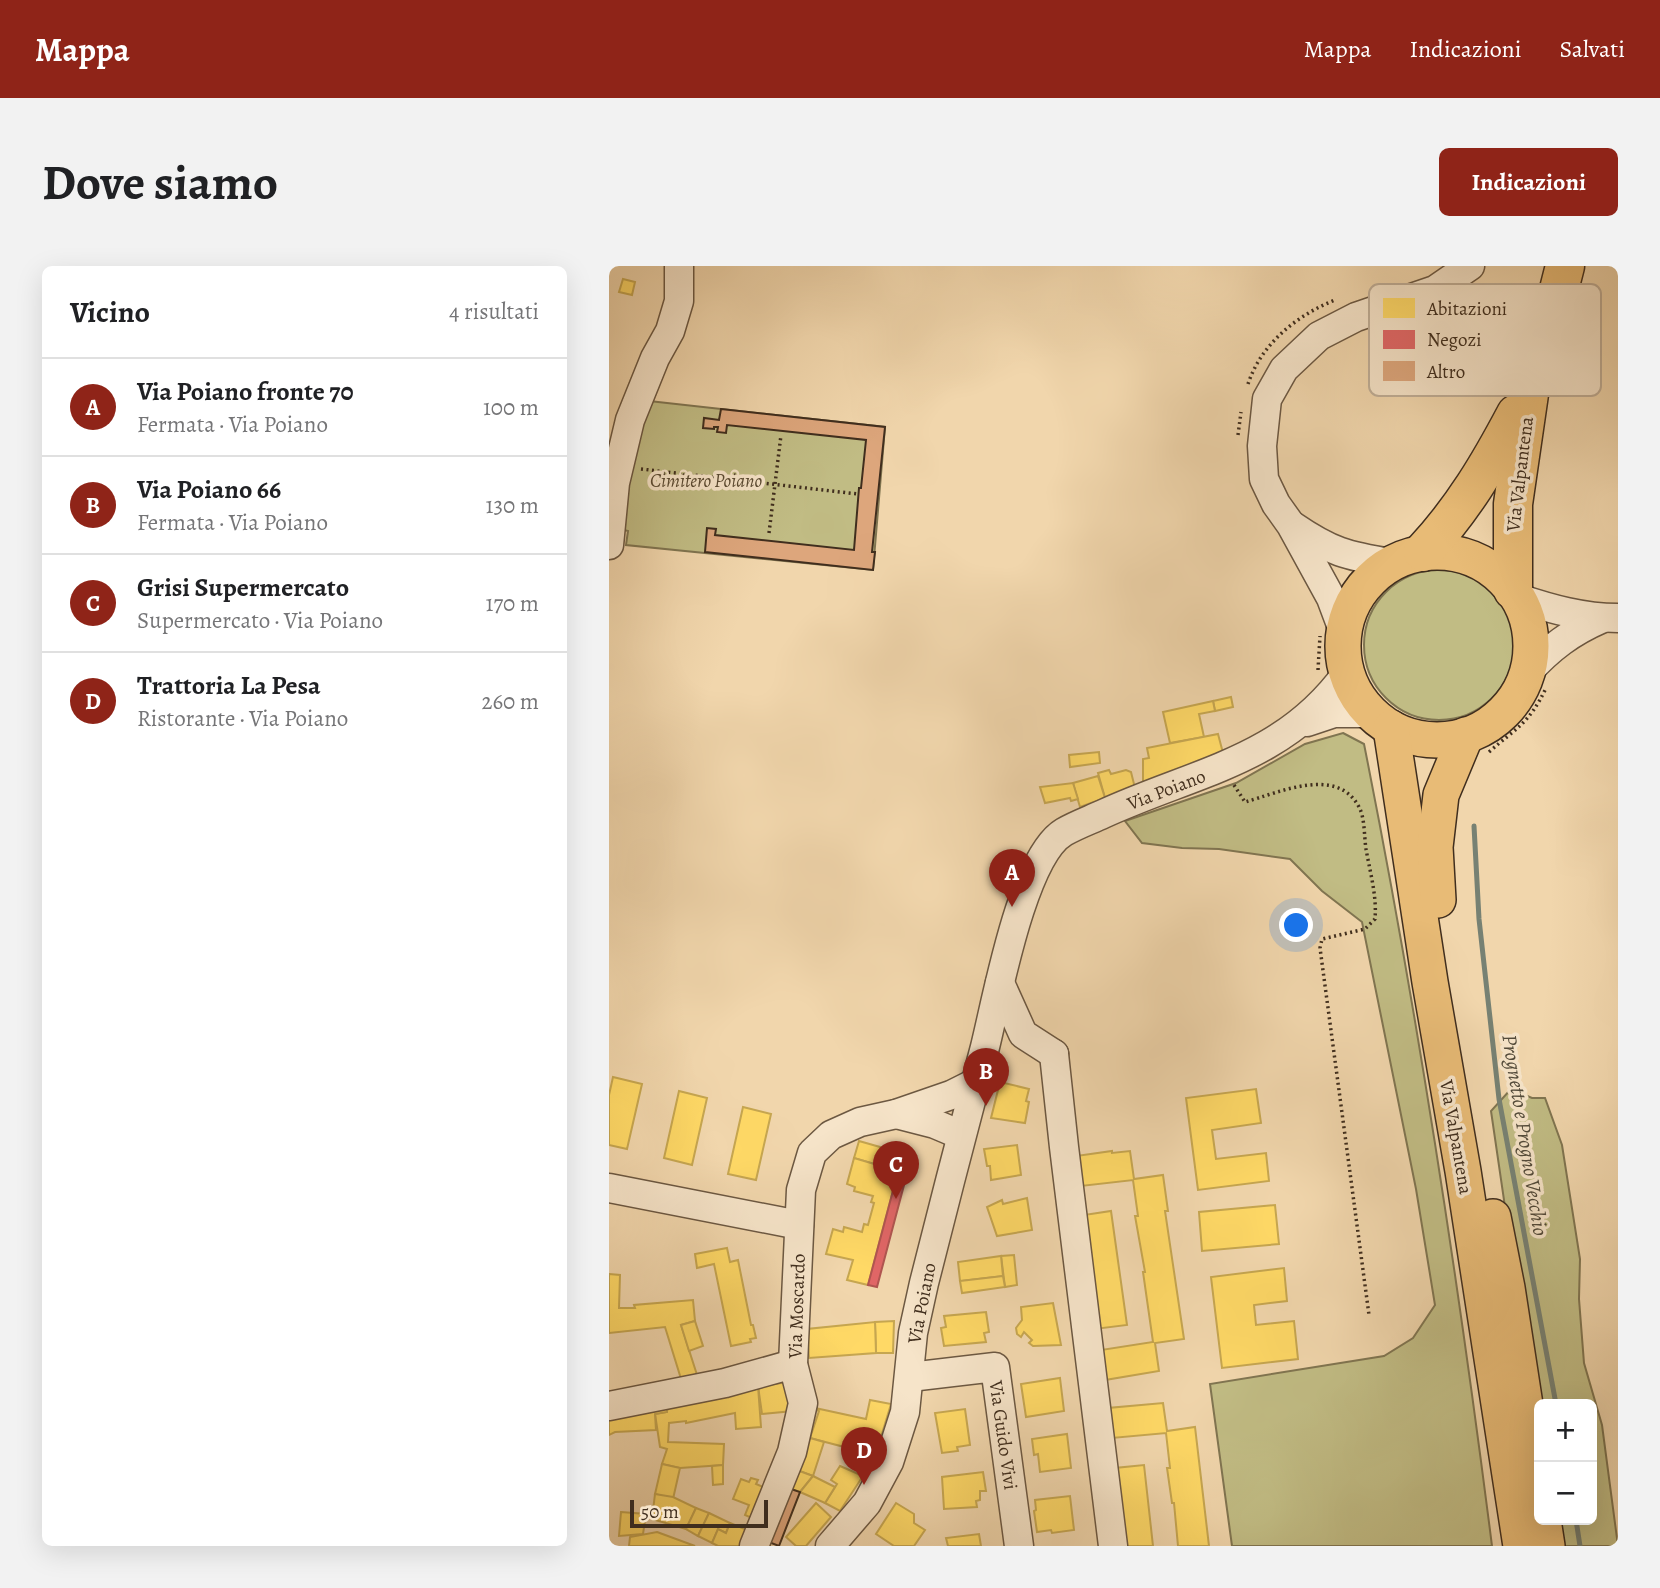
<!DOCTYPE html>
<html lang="it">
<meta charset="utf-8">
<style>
:root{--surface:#fff;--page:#f2f2f2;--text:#202124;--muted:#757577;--line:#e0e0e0;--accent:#8f2418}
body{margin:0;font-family:Alegreya,serif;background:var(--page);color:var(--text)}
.controls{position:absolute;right:21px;bottom:21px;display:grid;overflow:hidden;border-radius:10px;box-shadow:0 7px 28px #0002}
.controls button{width:63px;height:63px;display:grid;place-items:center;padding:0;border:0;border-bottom:2px solid var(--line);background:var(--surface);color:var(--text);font:35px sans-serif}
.scale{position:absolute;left:21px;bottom:18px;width:138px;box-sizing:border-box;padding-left:7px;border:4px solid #402e1e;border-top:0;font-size:19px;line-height:24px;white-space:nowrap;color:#402e1e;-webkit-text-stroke:5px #f6e4c9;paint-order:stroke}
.you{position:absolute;left:688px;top:660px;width:24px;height:24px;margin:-18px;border:5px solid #fff;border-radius:50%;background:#1a73e8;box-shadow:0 0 0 10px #1a73e833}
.badge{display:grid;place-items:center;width:46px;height:46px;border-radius:50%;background:var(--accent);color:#fff;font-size:23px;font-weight:700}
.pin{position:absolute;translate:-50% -58px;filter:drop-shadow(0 2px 4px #0008)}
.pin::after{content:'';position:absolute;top:37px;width:24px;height:21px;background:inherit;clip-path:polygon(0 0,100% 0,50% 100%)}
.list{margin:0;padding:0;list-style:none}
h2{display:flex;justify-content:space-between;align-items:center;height:91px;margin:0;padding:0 28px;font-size:30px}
h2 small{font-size:23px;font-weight:400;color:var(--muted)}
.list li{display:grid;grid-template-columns:46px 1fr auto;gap:21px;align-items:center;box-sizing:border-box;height:98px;padding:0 28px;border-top:2px solid var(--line)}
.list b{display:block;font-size:26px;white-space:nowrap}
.list p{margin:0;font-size:23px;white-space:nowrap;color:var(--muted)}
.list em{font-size:23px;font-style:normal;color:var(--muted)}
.map{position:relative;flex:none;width:1009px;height:1280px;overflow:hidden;border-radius:10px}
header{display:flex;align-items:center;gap:42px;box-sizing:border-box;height:98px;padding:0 35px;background:var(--accent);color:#fff}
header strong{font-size:33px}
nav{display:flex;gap:38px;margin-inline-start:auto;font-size:24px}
.intro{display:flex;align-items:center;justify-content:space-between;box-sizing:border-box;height:168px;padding:0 42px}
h1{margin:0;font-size:49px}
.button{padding:18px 32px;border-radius:10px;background:var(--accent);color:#fff;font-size:24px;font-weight:700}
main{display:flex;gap:42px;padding:0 42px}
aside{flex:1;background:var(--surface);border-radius:10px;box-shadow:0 7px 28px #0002}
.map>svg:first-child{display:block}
</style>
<header>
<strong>Mappa</strong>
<nav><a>Mappa</a><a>Indicazioni</a><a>Salvati</a></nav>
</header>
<div class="intro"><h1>Dove siamo</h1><a class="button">Indicazioni</a></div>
<main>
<aside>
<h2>Vicino<small>4 risultati</small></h2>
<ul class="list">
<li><span class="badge">A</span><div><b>Via Poiano fronte 70</b><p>Fermata · Via Poiano</p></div><em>100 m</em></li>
<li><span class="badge">B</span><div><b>Via Poiano 66</b><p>Fermata · Via Poiano</p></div><em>130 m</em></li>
<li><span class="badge">C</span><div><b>Grisi Supermercato</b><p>Supermercato · Via Poiano</p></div><em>170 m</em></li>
<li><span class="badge">D</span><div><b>Trattoria La Pesa</b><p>Ristorante · Via Poiano</p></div><em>260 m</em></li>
</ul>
</aside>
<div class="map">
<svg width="1009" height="1280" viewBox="0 0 1009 1280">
<rect width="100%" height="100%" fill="#f1d6ac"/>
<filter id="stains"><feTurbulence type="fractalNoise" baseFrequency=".00286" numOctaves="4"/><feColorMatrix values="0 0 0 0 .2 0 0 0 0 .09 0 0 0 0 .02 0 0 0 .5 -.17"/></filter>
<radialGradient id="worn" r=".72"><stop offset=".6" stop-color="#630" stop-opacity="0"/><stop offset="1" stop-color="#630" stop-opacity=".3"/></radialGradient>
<g fill="#c1bc84" stroke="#807551" stroke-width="2">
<path d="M31,134L276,161L264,304L17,279L19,265L11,263Z"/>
<circle cx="830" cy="379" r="75"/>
<path d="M734,467L755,478C808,743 849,1012 883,1280H623L601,1118L775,1090L804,1072L826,1039L807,923L753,656L713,625L681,593L610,583L573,582L533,577L516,555L627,517L696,478Z"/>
<path d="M902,823L923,832H936L953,879L971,993L970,1033L975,1097L993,1159L1009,1280H948L944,1254H983V1138H930L921,1112L882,845Z"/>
</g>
<g fill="#ffd966" stroke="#c6a650" stroke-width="2">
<path d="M14,13L26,16L23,29L10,26Z"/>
<path d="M622,431L624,441L606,445L604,435Z"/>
<path d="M604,435L606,445L590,448L595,471L561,477L554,446Z"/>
<path d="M609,468L614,487L534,519V493L540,492L538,482Z"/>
<path d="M490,486L491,497L461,501L460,489Z"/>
<path d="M500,504L502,508L517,504L522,506L526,522L496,532L489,507Z"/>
<path d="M489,510L496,532L471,541L464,517Z"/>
<path d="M464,517L469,533L462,535L461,532L436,537L431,521Z"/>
<path d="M4,811L33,818L18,883L0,879V829Z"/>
<path d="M391,816L420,823L417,835L420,836L416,857L382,852Z"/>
<path d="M647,823L652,857L603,864L607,893L657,887L660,915L589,924L577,832Z"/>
<path d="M70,825L98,832L83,899L55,892Z"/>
<path d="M134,841L162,848L147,914L119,908Z"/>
<path d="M250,875L278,883L272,900L245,892Z"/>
<path d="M408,879L412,909L382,914L381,900H378L375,883Z"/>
<path d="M278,883L294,887L259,1019L238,1014L244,994L217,988L224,963L234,966L235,961L253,966L255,958L259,959L265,937L262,936L264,930L245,925L246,921L238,918L245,892L272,900Z"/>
<path d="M503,885V887L521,885L525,913L554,909L559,945H556L575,1073L546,1077L550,1105L496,1114L492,1084L544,1076L534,1006H536L526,950H529L524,914L472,920L467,890Z"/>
<path d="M418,932L423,964L388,970L378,941L393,934L394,938Z"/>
<path d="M666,939L670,978L593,985L590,946Z"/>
<path d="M502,945L518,1059L486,1063L475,949Z"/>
<path d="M118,982L121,996L129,994L142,1059H144L147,1072L141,1073L142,1076L122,1080L105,998L88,1002L86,988Z"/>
<path d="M405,989L408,1019L396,1021L392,990Z"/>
<path d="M392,990L394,1010L351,1015L349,996Z"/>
<path d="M675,1002L678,1035L645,1039L647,1059L685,1055L689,1093L613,1102L602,1011Z"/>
<path d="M0,1008L11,1009L10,1042H26L25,1039L84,1034L86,1055L72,1059L89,1112L73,1116L56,1061L0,1067Z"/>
<path d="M394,1010L396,1021L353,1027L351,1015Z"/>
<path d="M444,1037L452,1079L424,1080L420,1077L423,1074L415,1066L412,1071L408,1068L407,1062L413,1054L412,1041Z"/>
<path d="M377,1046L380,1066L375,1067L377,1076L335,1080L332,1062L337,1061L335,1050Z"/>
<path d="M86,1055L94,1080L80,1085L72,1059Z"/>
<path d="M285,1055L284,1087H267L266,1056Z"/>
<path d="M266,1056L267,1087L200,1092L198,1063Z"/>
<path d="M451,1112L455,1145L417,1151L412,1118Z"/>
<path d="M181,1116L184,1145L153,1148L149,1120Z"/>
<path d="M149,1120L152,1161L127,1163L126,1147L77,1157V1155L60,1157L59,1176L115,1178L114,1199L71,1202L53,1198L58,1183L51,1181L46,1148L58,1146L59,1133Z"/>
<path d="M59,1133L58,1146L46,1148L47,1164L6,1166L0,1169V1143Z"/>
<path d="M261,1134L282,1138L265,1194L238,1184L239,1182L201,1172L210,1145L197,1140L257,1153Z"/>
<path d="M554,1137L558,1165L586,1161L600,1280H569L565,1237H563L558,1202H561L557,1167L503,1172L499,1142Z"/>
<path d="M356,1143L361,1179L348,1181L349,1185L333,1187L326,1147Z"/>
<path d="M458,1168L462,1202L431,1206L429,1188L425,1189L423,1173Z"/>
<path d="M201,1172L215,1176L204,1210L185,1203Z"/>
<path d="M53,1198L71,1202L64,1233L46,1228Z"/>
<path d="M114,1199V1218L104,1219L103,1200Z"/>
<path d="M535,1199L544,1280H512L506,1202Z"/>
<path d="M231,1200L254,1210L231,1245L216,1237L228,1218L222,1214Z"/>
<path d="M185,1203L204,1210L191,1226L179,1222Z"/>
<path d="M374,1206L377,1225H371V1234L367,1235L368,1241L335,1243L333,1211Z"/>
<path d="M204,1210L226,1221L216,1237L191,1226Z"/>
<path d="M142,1212L149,1214L147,1218L159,1223L147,1254L136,1249L140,1239L124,1233L132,1213L140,1216Z"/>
<path d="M46,1228L64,1231L87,1242L77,1263L43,1253Z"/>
<path d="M461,1230L465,1264L443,1267L442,1264L428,1266L425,1245L427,1244L426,1234Z"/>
<path d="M207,1237L222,1251L197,1280H187L177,1271Z"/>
<path d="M287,1237L305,1248V1257L316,1264L305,1280H285L267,1268Z"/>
<path d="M87,1242L100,1247L89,1270L77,1263Z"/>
<path d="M12,1246L37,1248L34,1268L10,1270Z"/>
<path d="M100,1247L121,1257L117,1267L109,1263L103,1277L89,1270Z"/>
<path d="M121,1257L143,1266L136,1280H109L103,1277L109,1263L117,1267Z"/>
<path d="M48,1266L86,1280H20L21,1271Z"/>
<path d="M370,1268L372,1280H339L337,1272Z"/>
</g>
<path fill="#e06666" stroke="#b05550" stroke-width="2" d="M294,887L303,889L268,1021L259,1019Z"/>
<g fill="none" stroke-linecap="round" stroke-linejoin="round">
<g stroke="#778173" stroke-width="5">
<path d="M865,560L870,653L890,833L947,1138"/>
<path d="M967,1254L971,1280"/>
</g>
</g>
<g fill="#dda67c" stroke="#402e1e" stroke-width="2">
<path d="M112,143L276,161L263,286H266L264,304L96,286L98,262L107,263L106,269L245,284L250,222H252L257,174L118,159L117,167L108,166L109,161H105V163L94,162L95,152L110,154Z"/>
<path d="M179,1222L191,1226L170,1280L157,1275Z"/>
</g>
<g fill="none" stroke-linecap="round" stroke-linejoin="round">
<defs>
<g id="minor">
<path d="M684,260C722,286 738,290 782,297"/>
<path d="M0,279L6,217L21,154L46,92L61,65L70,35V0"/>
<path d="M909,332C942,343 974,352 1009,352"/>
<path d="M734,364L722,332L682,259L667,238L655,213L653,180L658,133L675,103L710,70L747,51L826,24L861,0"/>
<path d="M919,406C941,382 962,366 992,353"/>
<path d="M698,456L725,447H761"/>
<path d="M391,717L414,768L445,788"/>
<path d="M445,788L455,881L504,1280"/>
<path d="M287,848L326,858L352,869"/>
<path d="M0,922L190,959"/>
<path d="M301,1111L386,1101L410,1280"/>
<path d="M0,1140L116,1117L184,1098"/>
<path d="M145,1280L183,1186L194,1137L184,1098L192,924L203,887L222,869L251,856L287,848L342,829L366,817"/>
<path d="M221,1280L258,1237L280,1196L296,1146L304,1067L315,1017C335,938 355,860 376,781C388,733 413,591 455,566C467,559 481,554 494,548C585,506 674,495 737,408"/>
</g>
<g id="major">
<circle cx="828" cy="380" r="94"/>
<path d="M782,462L821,716L854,905L912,1280"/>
<path d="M829,634L826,581L832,529L857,469"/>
<path d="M884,951L898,1022L930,1230"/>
<path d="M934,1254L938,1280"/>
</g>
<g id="highway">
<path d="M814,286C854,243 880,199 907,148"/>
<path d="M904,324V238L921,121L943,51L956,0"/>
</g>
</defs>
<use href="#minor" stroke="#6c5842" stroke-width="31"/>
<use href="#major" stroke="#402e1e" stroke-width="38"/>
<use href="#highway" stroke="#402e1e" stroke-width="41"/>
<g stroke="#402e1e" stroke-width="3.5" stroke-dasharray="2 3.5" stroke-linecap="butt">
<path d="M639,118C652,78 688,49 726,34"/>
<path d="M629,169L632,146"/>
<path d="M32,203L249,228"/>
<path d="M160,267L172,169"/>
<path d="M709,404L711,370"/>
<path d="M880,486C907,462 920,458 937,422"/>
<path d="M625,519L636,536C669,527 728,499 750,541C756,552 755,570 757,583C761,606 768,630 766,653L756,663L713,673L711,682L760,1049"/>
</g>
<use href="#minor" stroke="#f6e4c9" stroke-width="28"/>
<use href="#major" stroke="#e8bb76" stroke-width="35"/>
<use href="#highway" stroke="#e8bb76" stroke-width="38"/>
</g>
<g text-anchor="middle" stroke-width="7" stroke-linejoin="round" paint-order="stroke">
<g font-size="19" fill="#402e1e" stroke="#f6e4c9">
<text transform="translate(910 208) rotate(-83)" y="7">Via Valpantena</text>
<text transform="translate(557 523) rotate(-21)" y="7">Via Poiano</text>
<text transform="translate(848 871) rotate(80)" y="7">Via Valpantena</text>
<text transform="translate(312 1037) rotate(-79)" y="7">Via Poiano</text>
<text transform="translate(187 1040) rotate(-88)" y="7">Via Moscardo</text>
<text transform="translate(395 1169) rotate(82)" y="7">Via Guido Vivi</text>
</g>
<g font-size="19" font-style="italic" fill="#5a4a32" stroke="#f6e4c9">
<text x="97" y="221">Cimitero Poiano</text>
</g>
<g font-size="21" font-style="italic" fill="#524a3a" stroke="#f6e4c9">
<text transform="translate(916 869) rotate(81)" y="7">Prognetto e Progno Vecchio</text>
</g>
</g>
<rect x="760" y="18" width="232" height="112" rx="10" fill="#f6e4c9" stroke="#bfad96" stroke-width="2"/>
<rect x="774" y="32" width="32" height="20" fill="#ffd966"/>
<rect x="774" y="64" width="32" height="19" fill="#e06666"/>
<rect x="774" y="95" width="32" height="20" fill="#dda67c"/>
<g font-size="19" fill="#402e1e">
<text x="818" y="49">Abitazioni</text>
<text x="818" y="80">Negozi</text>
<text x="818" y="112">Altro</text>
</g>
<rect width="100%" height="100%" filter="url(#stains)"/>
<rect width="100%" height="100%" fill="url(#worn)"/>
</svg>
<div class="controls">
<button>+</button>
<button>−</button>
</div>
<div class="scale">50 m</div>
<div class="you"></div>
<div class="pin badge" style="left:403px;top:641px">A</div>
<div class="pin badge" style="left:377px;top:840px">B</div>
<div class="pin badge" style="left:287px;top:933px">C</div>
<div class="pin badge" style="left:255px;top:1219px">D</div>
</div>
</main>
